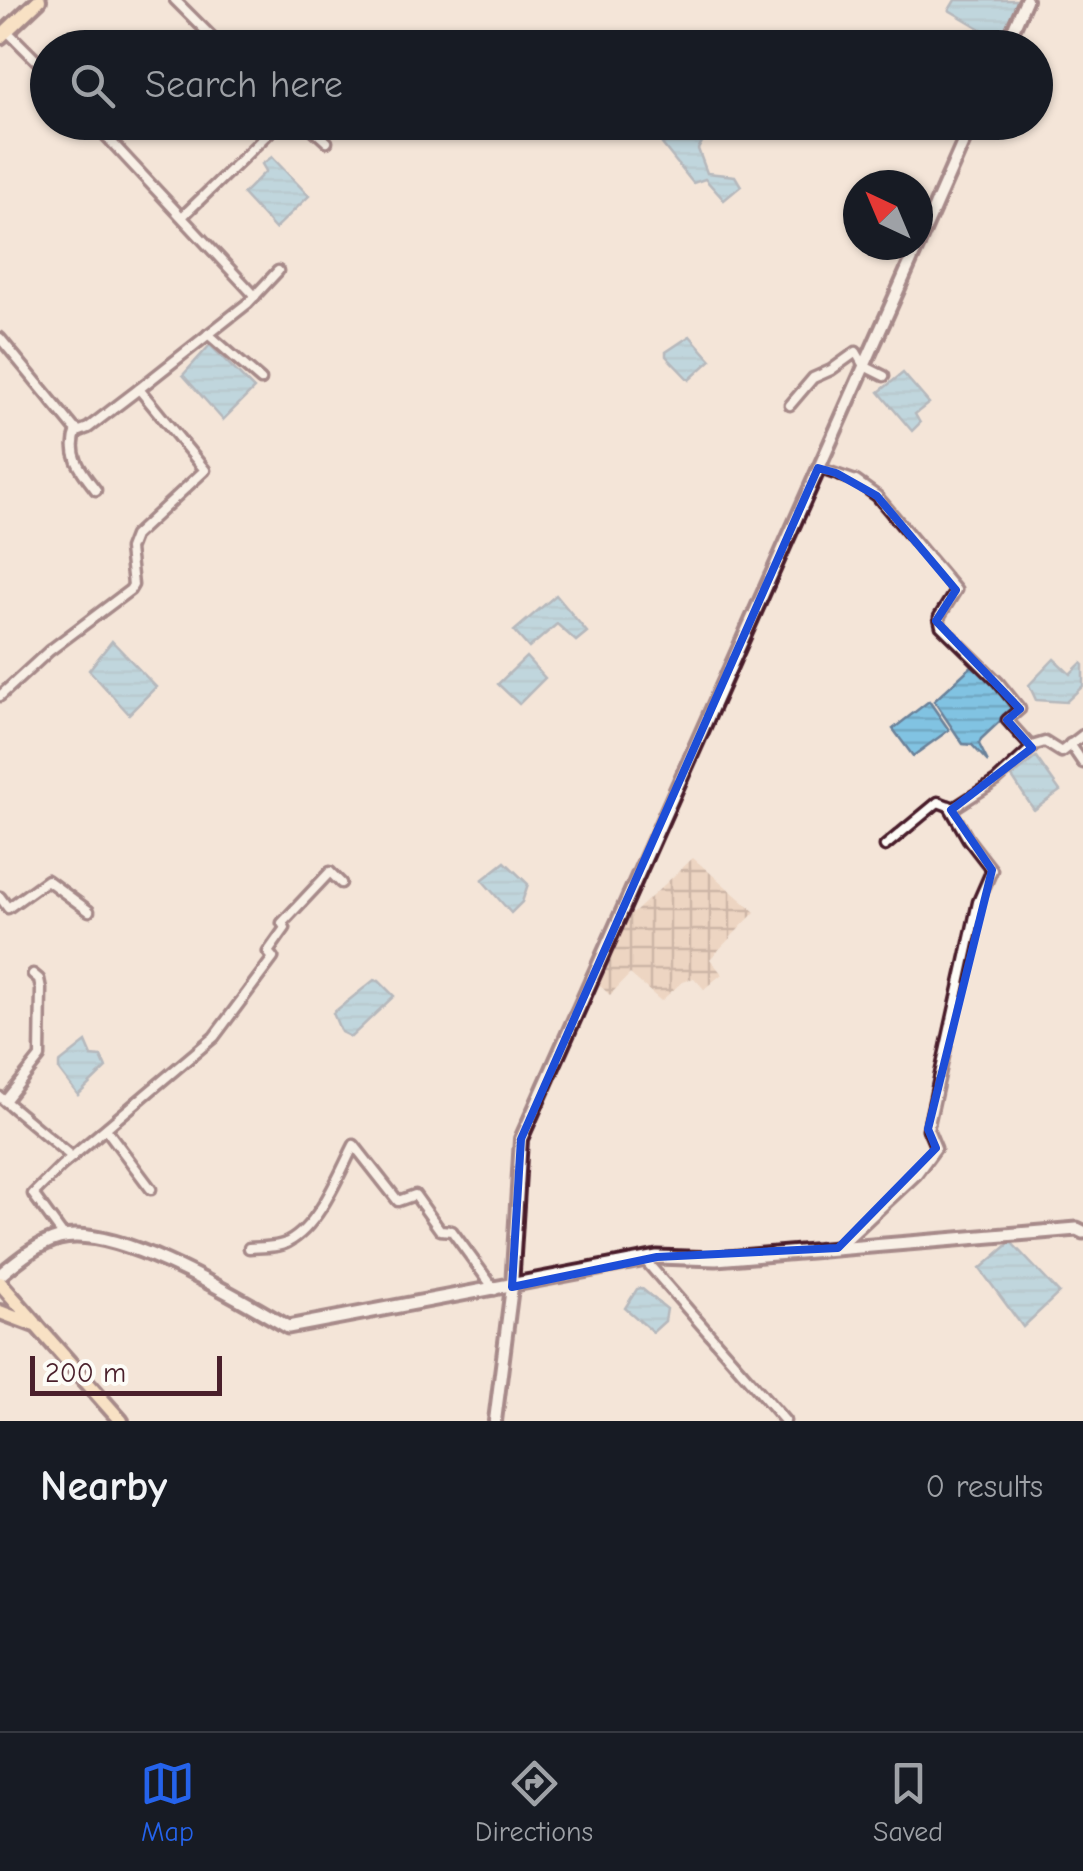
<!DOCTYPE html>
<style>
:root{--surface:#171b24;--page:#20242c;--text:#f1f3f6;--muted:#9ea1a6;--line:#363941;--accent:#2563eb}
body{margin:0;font-family:"Comic Neue",sans-serif;background:var(--page);color:var(--text)}
.compass{position:absolute;left:843px;top:170px;width:90px;height:90px;border-radius:50%;background:var(--surface);box-shadow:0 2px 8px #0004;rotate:316deg}
.scale{position:absolute;left:30px;bottom:25px;width:192px;box-sizing:border-box;padding-left:10px;border:5px solid #4a1f2b;border-top:0;font-size:28px;line-height:35px;white-space:nowrap;color:#4a1f2b;-webkit-text-stroke:8px #fdfcf7;paint-order:stroke}
.list{margin:0;padding:0;list-style:none}
h2{display:flex;justify-content:space-between;align-items:center;height:130px;margin:0;padding:0 40px;font-size:42px}
h2 small{font-size:32px;font-weight:400;color:var(--muted)}
.icon{flex:none;width:55px;height:55px;fill:none;stroke:currentColor;stroke-width:2;stroke-linecap:round;stroke-linejoin:round}
.map{position:relative;flex:none;width:1083px;height:1421px;overflow:hidden}
.search{position:absolute;background:var(--surface);box-shadow:0 2px 8px #0004;left:30px;right:30px;top:30px;height:110px;display:flex;align-items:center;gap:25px;box-sizing:border-box;padding:0 35px;border-radius:55px;color:var(--muted);font-size:38px}
.sheet{height:310px;background:var(--surface)}
nav{display:flex;justify-content:space-around;align-items:center;box-sizing:border-box;height:140px;border-top:2px solid var(--line);background:var(--surface);font-size:28px;color:var(--muted)}
nav a{display:grid;justify-items:center;gap:5px}
nav .on{color:var(--accent)}
.map>svg:first-child{display:block}
</style>
<div class="map">
<svg width="1083" height="1421" viewBox="0 0 1083 1421">
<defs>
<pattern id="industrial-grid" width="8" height="8" patternUnits="userSpaceOnUse" patternTransform="scale(2.5)"><rect width="8" height="8" fill="#edd5c2"/><path d="M0 4h8M4 0v8" fill="none" stroke="#cdb6a7"/></pattern>
<pattern id="water-rules" width="6" height="5" patternUnits="userSpaceOnUse" patternTransform="scale(2.5)"><rect width="6" height="5" fill="#81c3e2"/><path d="M0 2.5h6" fill="none" stroke="#71a7c2"/></pattern>
</defs>
<rect width="100%" height="100%" fill="#f4e5d8"/>
<filter id="ink" filterUnits="userSpaceOnUse"><feTurbulence type="fractalNoise" baseFrequency=".01" numOctaves="2"/><feDisplacementMap in="SourceGraphic" scale="20" xChannelSelector="R" yChannelSelector="G"/><feConvolveMatrix kernelMatrix="1 2 1 2 8 2 1 2 1" color-interpolation-filters="sRGB"/></filter>
<g filter="url(#ink)">
<path fill="url(#industrial-grid)" d="M693,858L755,912L710,959L722,974L704,989L694,978L682,982L661,1001L630,974L610,995L596,982L627,913L635,912Z"/>
<g fill="url(#water-rules)" stroke="#6b8199" stroke-width="2.5">
<path d="M955,0H1023L1005,43L949,10Z"/>
<path d="M676,123H700L709,130L698,149L707,173L735,176L741,186L724,200L705,179L693,183L662,144L679,137L674,126Z"/>
<path d="M272,157L309,196L275,229L243,194L266,171L262,164Z"/>
<path d="M690,336L711,360L689,380L666,356V352Z"/>
<path d="M210,345L254,389L223,420L183,375Z"/>
<path d="M903,373L929,403L915,414L920,423L912,431L879,392Z"/>
<path d="M556,595L587,632L576,641L557,624L529,648L514,631Z"/>
<path d="M112,641L156,687L129,714L89,670Z"/>
<path d="M526,657L545,678L519,704L498,684Z"/>
<path d="M1054,659L1070,674L1081,663L1083,665V686L1066,702L1036,700L1029,685Z"/>
<path d="M974,664L990,677L1014,708L981,739L979,744L988,762L972,745L963,744L934,701Z"/>
<path d="M929,701L949,730L913,756L893,729Z"/>
<path d="M1036,757L1060,791L1034,810L1012,777Z"/>
<path d="M505,862L528,884L522,902L511,913L482,880Z"/>
<path d="M374,980L379,981L394,996L351,1037L341,1032L333,1013Z"/>
<path d="M86,1042L92,1056L101,1057L106,1068L78,1095L59,1070V1063Z"/>
<path d="M1011,1242L1059,1293L1023,1327L980,1269Z"/>
<path d="M641,1288L667,1309L665,1321L653,1332L625,1308L637,1289Z"/>
</g>
<g fill="none" stroke-linecap="round" stroke-linejoin="round">
<defs>
<g id="minor">
<path d="M175,0L223,48"/>
<path d="M7,31L48,72"/>
<path d="M93,122L255,296"/>
<path d="M305,122L327,142"/>
<path d="M183,216L280,122"/>
<path d="M208,334L261,380"/>
<path d="M0,338L74,428L80,431L88,428L139,389L205,470L134,536L129,549L133,585L130,590L49,651L0,696"/>
<path d="M139,389L248,303L278,271"/>
<path d="M790,405L813,378L831,370L856,352L864,366L884,376"/>
<path d="M77,430C67,455 81,471 96,490"/>
<path d="M818,468L856,481L877,496L956,590L939,617L941,626L998,682L1020,709L1007,720L1032,748"/>
<path d="M1070,744L1083,763"/>
<path d="M885,846L938,802L954,808L996,781L1035,745L1045,742L1061,752L1083,735"/>
<path d="M0,897L8,908L47,880L89,911"/>
<path d="M0,1097L72,1157"/>
<path d="M5,1101L40,1057L41,989L39,979L33,974"/>
<path d="M106,1129L151,1189"/>
<path d="M65,1238L33,1194L61,1166L214,1037L273,958L268,952L285,928L282,923L330,872L341,883"/>
<path d="M249,1248C260,1247 278,1248 288,1242C319,1226 339,1174 354,1145L398,1201L415,1195L440,1230L452,1231L495,1290"/>
<path d="M838,1248L916,1175L936,1148L928,1129L978,902L992,870L968,839L949,806"/>
<path d="M644,1259L785,1421"/>
</g>
<g id="tertiary">
<path d="M1005,48L1026,0"/>
<path d="M918,245L972,122"/>
<path d="M495,1421L512,1287L521,1139L918,245"/>
</g>
<path id="secondary" d="M0,1275C18,1260 37,1244 59,1238C116,1223 238,1298 288,1327L657,1257L716,1259L1077,1229L1083,1232"/>
<g id="trunk">
<path d="M0,37L39,0"/>
<path d="M0,1283L35,1323"/>
<path d="M0,1312L37,1326L121,1421"/>
</g>
</defs>
<use href="#minor" stroke="#4a1f2b" stroke-width="15"/>
<use href="#tertiary" stroke="#4a1f2b" stroke-width="18"/>
<use href="#secondary" stroke="#4a1f2b" stroke-width="19"/>
<use href="#trunk" stroke="#4a1f2b" stroke-width="20"/>
<use href="#minor" stroke="#fdfcf7" stroke-width="8"/>
<use href="#tertiary" stroke="#fdfcf7" stroke-width="10"/>
<use href="#secondary" stroke="#fdfcf7" stroke-width="11"/>
<use href="#trunk" stroke="#fcdcac" stroke-width="12"/>
</g>
</g>
<path d="M0 0H1083V1421H0ZM818,468L836,473L877,496L956,590L936,621L1020,709L1007,720L1032,748L951,810L992,870L928,1129L936,1148L838,1248L657,1257L512,1287L521,1139Z" fill="#f4e5d8" fill-opacity=".55" fill-rule="evenodd"/>
<path fill="none" stroke="#1d4ed8" stroke-width="8" stroke-linejoin="round" d="M818,468L836,473L877,496L956,590L936,621L1020,709L1007,720L1032,748L951,810L992,870L928,1129L936,1148L838,1248L657,1257L512,1287L521,1139Z"/>
</svg>
<svg class="compass" viewBox="-18 -18 36 36"><path d="M0-13l5 13h-10z" fill="#e53935"/><path d="M0 13l5-13h-10z" fill="#9ea1a6"/></svg>
<div class="scale">200 m</div>
<div class="search"><svg class="icon" aria-label="search" viewBox="0 0 24 24"><circle cx="10" cy="10" r="6"/><path d="M15 15l6 6"/></svg>Search here</div>
</div>
<section class="sheet">
<h2>Nearby<small>0 results</small></h2>
<ul class="list">
</ul>
</section>
<nav>
<a class="on"><svg class="icon" aria-label="map" viewBox="0 0 24 24"><path d="M3 6l6-2 6 2 6-2v14l-6 2-6-2-6 2zM9 4v14M15 6v14"/></svg>Map</a>
<a><svg class="icon" aria-label="directions" viewBox="0 0 24 24"><path d="M12 3l9 9-9 9-9-9zM9 14v-3h6M13 9l2 2-2 2"/></svg>Directions</a>
<a><svg class="icon" aria-label="saved" viewBox="0 0 24 24"><path d="M7 4h10v16l-5-4-5 4z"/></svg>Saved</a>
</nav>
